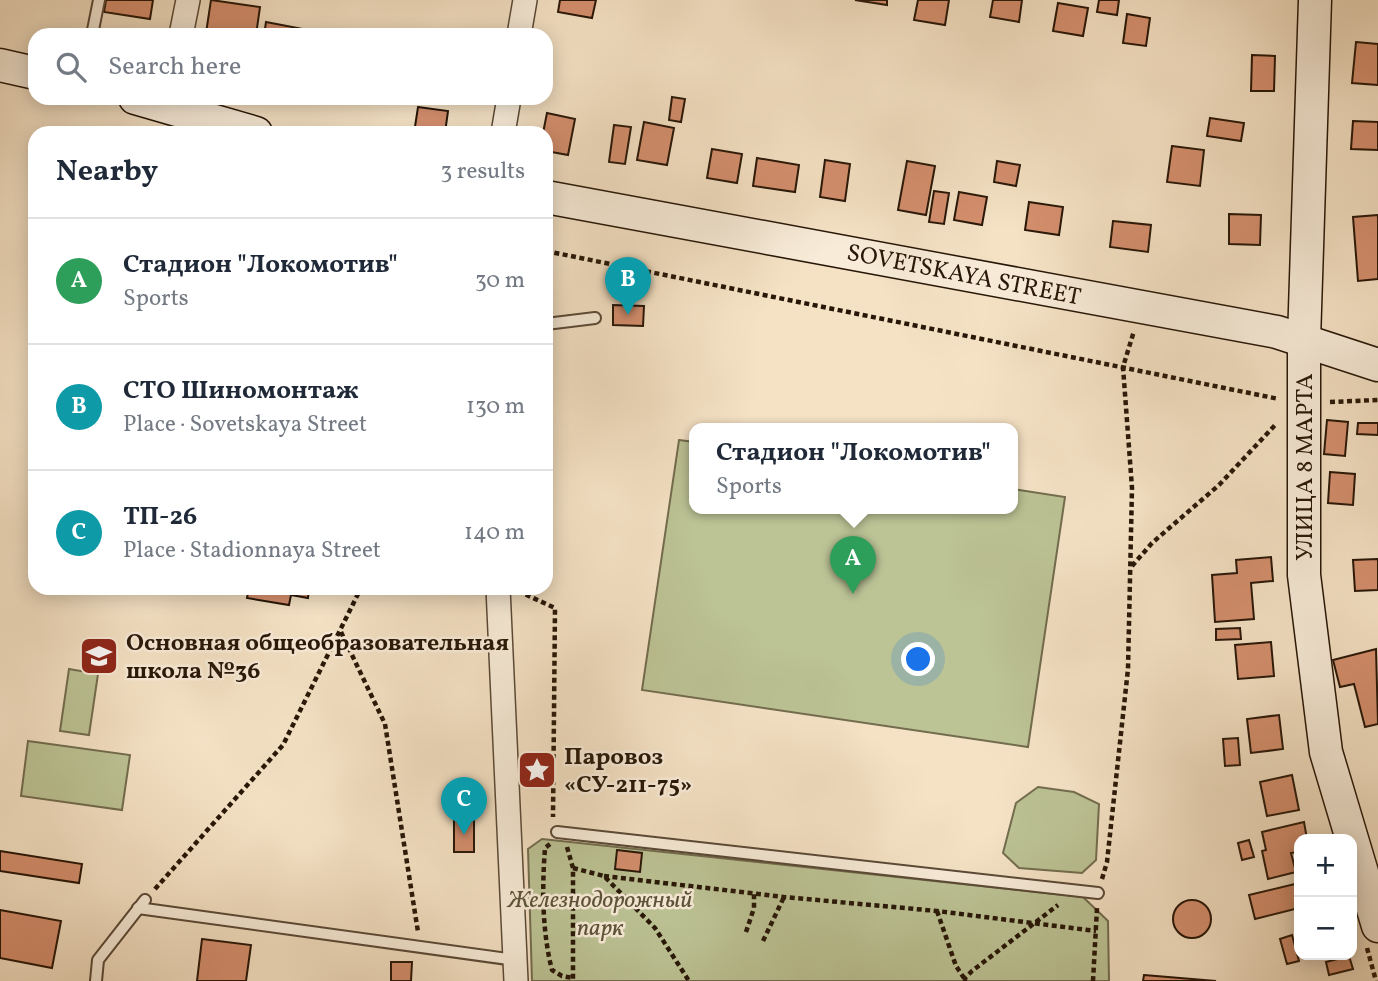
<!DOCTYPE html>
<meta charset="utf-8">
<style>
body{margin:0;font-family:Vollkorn,serif;background:#f6f6f7;color:#1f2937}
.controls{position:absolute;right:21px;bottom:21px;display:grid;overflow:hidden;border-radius:14px;box-shadow:0 4px 18px #0003}
.controls button{width:63px;height:63px;display:grid;place-items:center;padding:0;border:0;border-bottom:2px solid #e0e1e3;background:#fff;color:#1f2937;font:35px sans-serif}
.you{position:absolute;left:919px;top:660px;width:24px;height:24px;margin:-18px;border:5px solid #fff;border-radius:50%;background:#1a73e8;box-shadow:0 0 0 10px #1a73e833}
.badge{display:grid;place-items:center;width:46px;height:46px;border-radius:50%;background:#db2777;color:#fff;font-size:23px;font-weight:700}
.pin{position:absolute;translate:-50% -58px;filter:drop-shadow(0 2px 4px #0008)}
.pin::after{content:'';position:absolute;top:37px;width:24px;height:21px;background:inherit;clip-path:polygon(0 0,100% 0,50% 100%)}
.popup{position:absolute;left:689px;top:423px;width:329px;height:91px;box-sizing:border-box;display:grid;place-content:center;border-radius:14px;background:#fff;filter:drop-shadow(0 2px 5px #0005);font-size:23px;white-space:nowrap;color:#747a83}
.popup b{font-size:26px;color:#1f2937}
.popup::after{content:'';position:absolute;left:50%;top:100%;margin-left:-14px;border:14px solid transparent;border-top-color:#fff}
.list{margin:0;padding:0;list-style:none}
h2{display:flex;justify-content:space-between;align-items:center;height:91px;margin:0;padding:0 28px;font-size:30px}
h2 small{font-size:23px;font-weight:400;color:#747a83}
.list li{display:grid;grid-template-columns:46px 1fr auto;gap:21px;align-items:center;box-sizing:border-box;height:126px;padding:0 28px;border-top:2px solid #e0e1e3}
.list b{display:block;font-size:26px;white-space:nowrap}
.list p{margin:0;font-size:23px;white-space:nowrap;color:#747a83}
.list em{font-size:23px;font-style:normal;color:#747a83}
.icon{flex:none;width:38px;height:38px;fill:none;stroke:currentColor;stroke-width:2;stroke-linecap:round;stroke-linejoin:round}
.map{position:relative;flex:none;width:1378px;height:981px;overflow:hidden}
.search{position:absolute;background:#fff;box-shadow:0 4px 18px #0003;left:28px;top:28px;width:525px;height:77px;display:flex;align-items:center;gap:18px;box-sizing:border-box;padding:0 24px;border-radius:21px;color:#747a83;font-size:26px}
.panel{position:absolute;background:#fff;box-shadow:0 4px 18px #0003;left:28px;top:126px;width:525px;height:469px;border-radius:21px}
.map>svg:first-child{display:block}
</style>
<div class="map">
<svg width="1378" height="981" viewBox="0 0 1378 981">
<rect width="100%" height="100%" fill="#f5e2c5"/>
<filter id="stains"><feTurbulence type="fractalNoise" baseFrequency=".00286" numOctaves="4"/><feColorMatrix values="0 0 0 0 .2 0 0 0 0 .09 0 0 0 0 .02 0 0 0 .5 -.17"/></filter>
<radialGradient id="worn" r=".72"><stop offset=".6" stop-color="#630" stop-opacity="0"/><stop offset="1" stop-color="#630" stop-opacity=".3"/></radialGradient>
<g fill="#bcc395" stroke="#726c4e" stroke-width="2">
<polygon points="679,440 694,442 694,508 1012,508 1012,489 1065,497 1028,747 642,690"/>
<polygon points="69,669 98,674 89,735 60,731"/>
<polygon points="28,741 130,755 122,810 21,796"/>
<polygon points="1038,787 1074,792 1099,804 1096,860 1082,873 1019,868 1003,853 1016,803"/>
<polygon points="542,839 1083,897 1108,921 1109,981 532,981 528,849"/>
</g>
<g fill="#d58f6e" stroke="#271607" stroke-width="2">
<polygon points="106,0 153,0 150,19 104,12"/>
<polygon points="211,0 260,7 256,35 206,33"/>
<polygon points="560,0 596,0 592,18 558,12"/>
<polygon points="855,0 887,0 887,5"/>
<polygon points="918,0 949,0 945,25 914,20"/>
<polygon points="993,0 1022,0 1019,22 990,17"/>
<polygon points="1099,0 1119,0 1117,15 1097,12"/>
<polygon points="1058,3 1088,8 1083,36 1053,31"/>
<polygon points="1127,14 1150,18 1146,46 1123,43"/>
<polygon points="266,22 308,30 307,35 264,35"/>
<polygon points="1356,42 1378,44 1378,85 1352,83"/>
<polygon points="1252,55 1275,56 1274,91 1251,91"/>
<polygon points="672,97 685,99 681,122 669,120"/>
<polygon points="418,107 448,111 445,133 414,133"/>
<polygon points="547,113 575,119 568,155 546,151 546,133 543,133"/>
<polygon points="1210,118 1244,123 1241,141 1207,136"/>
<polygon points="1353,121 1378,122 1378,150 1351,149"/>
<polygon points="644,122 674,128 667,165 637,160"/>
<polygon points="614,125 631,127 625,164 609,162"/>
<polygon points="1172,146 1204,150 1200,186 1167,182"/>
<polygon points="712,149 742,154 737,183 707,178"/>
<polygon points="757,158 799,165 795,192 753,186"/>
<polygon points="825,160 850,164 845,201 820,197"/>
<polygon points="907,161 935,166 926,215 898,210"/>
<polygon points="997,161 1020,165 1016,186 994,182"/>
<polygon points="934,191 949,193 944,224 929,222"/>
<polygon points="959,192 987,197 982,225 954,220"/>
<polygon points="1029,202 1063,207 1059,235 1025,230"/>
<polygon points="1229,214 1261,215 1260,245 1229,244"/>
<polygon points="1378,215 1378,279 1358,281 1353,217"/>
<polygon points="1113,221 1151,225 1148,252 1110,247"/>
<polygon points="613,305 644,306 643,326 613,325"/>
<polygon points="1327,420 1348,422 1345,456 1324,454"/>
<polygon points="1358,423 1378,423 1378,435 1357,434"/>
<polygon points="1330,472 1355,474 1353,505 1328,503"/>
<polygon points="1271,557 1273,581 1251,583 1254,619 1215,622 1212,575 1237,573 1236,560"/>
<polygon points="1378,559 1378,590 1355,591 1353,560"/>
<polygon points="249,588 309,588 308,598 291,595 289,605 247,598"/>
<polygon points="1240,628 1241,639 1216,640 1216,629"/>
<polygon points="1271,642 1274,676 1238,679 1235,645"/>
<polygon points="1376,649 1378,724 1365,727 1354,684 1340,687 1333,660"/>
<polygon points="1279,715 1283,749 1251,753 1247,719"/>
<polygon points="1238,738 1240,765 1225,766 1223,739"/>
<polygon points="1292,775 1299,810 1267,816 1260,782"/>
<rect x="454" y="818" width="20" height="34"/>
<polygon points="1304,822 1307,839 1299,839 1299,852 1291,853 1296,872 1268,879 1262,851 1266,850 1262,832"/>
<polygon points="1249,840 1254,857 1242,860 1238,843"/>
<polygon points="617,850 642,853 640,872 615,869"/>
<polygon points="0,851 82,864 79,883 0,871"/>
<polygon points="1295,884 1299,908 1255,919 1249,895"/>
<circle cx="1192" cy="919" r="19"/>
<polygon points="0,910 61,921 52,968 0,958"/>
<polygon points="1292,935 1299,961 1287,964 1280,939"/>
<polygon points="202,939 251,945 246,981 197,981"/>
<polygon points="1349,956 1353,969 1329,975 1326,962"/>
<polygon points="391,962 412,962 411,981 391,981"/>
<polygon points="1144,975 1216,981 1143,981"/>
</g>
<g fill="none" stroke-linecap="round" stroke-linejoin="round">
<g stroke="#5a4936" stroke-width="14">
<g id="lane">
<polyline points="92,35 99,0"/>
<polyline points="546,324 595,318"/>
<polyline points="557,832 1098,893"/>
<polyline points="138,908 515,960"/>
<polyline points="96,981 98,960 145,900"/>
</g>
</g>
<g stroke="#5a4936" stroke-width="26">
<g id="street">
<polyline points="181,35 188,0"/>
<polyline points="519,35 525,0"/>
<polyline points="503,133 509,98"/>
<polyline points="498,588 516,981"/>
</g>
</g>
<g stroke="#271607" stroke-width="35">
<g id="secondary">
<polyline points="1315,0 1304,340 1304,575 1326,752 1378,926"/>
<polyline points="0,65 35,73"/>
<polyline points="135,98 256,133"/>
<polyline points="546,197 1277,332 1378,365"/>
</g>
</g>
<g stroke="#271607" stroke-width="4.5" stroke-dasharray="5 3.5" stroke-linecap="butt">
<polyline points="546,251 1279,399"/>
<polyline points="1330,402 1378,400"/>
<polyline points="1132,566 1152,543 1219,485 1277,423"/>
<polyline points="451,588 478,593"/>
<polyline points="518,591 555,608 553,817"/>
<polyline points="341,632 385,724 418,932"/>
<path d="M550,844L545,848C542,888 542,931 552,970L562,976L573,978"/>
<polyline points="567,847 573,868 573,981"/>
<polyline points="573,868 604,876 655,928 689,981"/>
<polyline points="604,876 784,897 937,911 1096,931"/>
<polyline points="1102,879 1107,862 1128,669 1132,488 1123,367 1134,331"/>
<polyline points="155,889 283,745 361,588"/>
<polyline points="937,911 956,966 964,978"/>
<polyline points="746,932 754,908 754,893"/>
<polyline points="763,941 784,897"/>
<polyline points="1367,948 1376,981"/>
<polyline points="965,981 965,978 972,971 1058,905"/>
<polyline points="1093,981 1097,908"/>
</g>
<use href="#lane" stroke="#f8ecd9" stroke-width="10"/>
<use href="#street" stroke="#f8ecd9" stroke-width="23"/>
<use href="#secondary" stroke="#f8ecd9" stroke-width="32"/>
</g>
<defs>
<g id="school-square" transform="scale(2.0125)"><rect x="-9" y="-9" width="18" height="18" rx="4" fill="#8f2418" stroke="#f8ecd9"/><path d="M0-5L7-2L0 1L-7-2ZM-4 1L0 2.5L4 1V4Q0 6-4 4Z" fill="#fff"/></g>
<g id="sight-square" transform="scale(2.0125)"><rect x="-9" y="-9" width="18" height="18" rx="4" fill="#8f2418" stroke="#f8ecd9"/><path d="M0-6L1.8-2.2L6-1.7L2.9 1.2L3.7 5.4L0 3.3L-3.7 5.4L-2.9 1.2L-6-1.7L-1.8-2.2Z" fill="#fff"/></g>
</defs>
<g fill-rule="evenodd">
<use href="#school-square" x="99" y="656"/>
<use href="#sight-square" x="537" y="770"/>
</g>
<g text-anchor="middle" stroke-width="5" stroke-linejoin="round" paint-order="stroke">
<g font-size="24" fill="#271607" stroke="#f8ecd9">
<text transform="translate(964 274) rotate(11)" y="8">SOVETSKAYA STREET</text>
<text transform="translate(1304 467) rotate(-90)" y="8">УЛИЦА 8 МАРТА</text>
</g>
<g font-size="24" font-weight="bold" fill="#271607" stroke="#f8ecd9" text-anchor="start">
<text x="126" y="650">Основная общеобразовательная<tspan x="126" dy="28">школа №36</tspan></text>
<text x="564" y="764">Паровоз<tspan x="564" dy="28">«СУ-211-75»</tspan></text>
</g>
<g font-size="24" font-style="italic" fill="#5b5339" stroke="#f8ecd9">
<text x="600" y="907">Железнодорожный<tspan x="600" dy="28">парк</tspan></text>
</g>
</g>
<rect width="100%" height="100%" filter="url(#stains)"/>
<rect width="100%" height="100%" fill="url(#worn)"/>
</svg>
<div class="controls">
<button>+</button>
<button>−</button>
</div>
<div class="you"></div>
<div class="pin badge" style="left:853px;top:594px;background:#2e9e5b">A</div>
<div class="popup"><b>Стадион &quot;Локомотив&quot;</b>Sports</div>
<div class="pin badge" style="left:628px;top:315px;background:#0f9aa8">B</div>
<div class="pin badge" style="left:464px;top:835px;background:#0f9aa8">C</div>
<div class="search"><svg class="icon" aria-label="search" viewBox="0 0 24 24"><circle cx="10" cy="10" r="6"/><path d="M15 15l6 6"/></svg>Search here</div>
<section class="panel">
<h2>Nearby<small>3 results</small></h2>
<ul class="list">
<li><span class="badge" style="background:#2e9e5b">A</span><div><b>Стадион &quot;Локомотив&quot;</b><p>Sports</p></div><em>30 m</em></li>
<li><span class="badge" style="background:#0f9aa8">B</span><div><b>СТО Шиномонтаж</b><p>Place · Sovetskaya Street</p></div><em>130 m</em></li>
<li><span class="badge" style="background:#0f9aa8">C</span><div><b>ТП-26</b><p>Place · Stadionnaya Street</p></div><em>140 m</em></li>
</ul>
</section>
</div>
